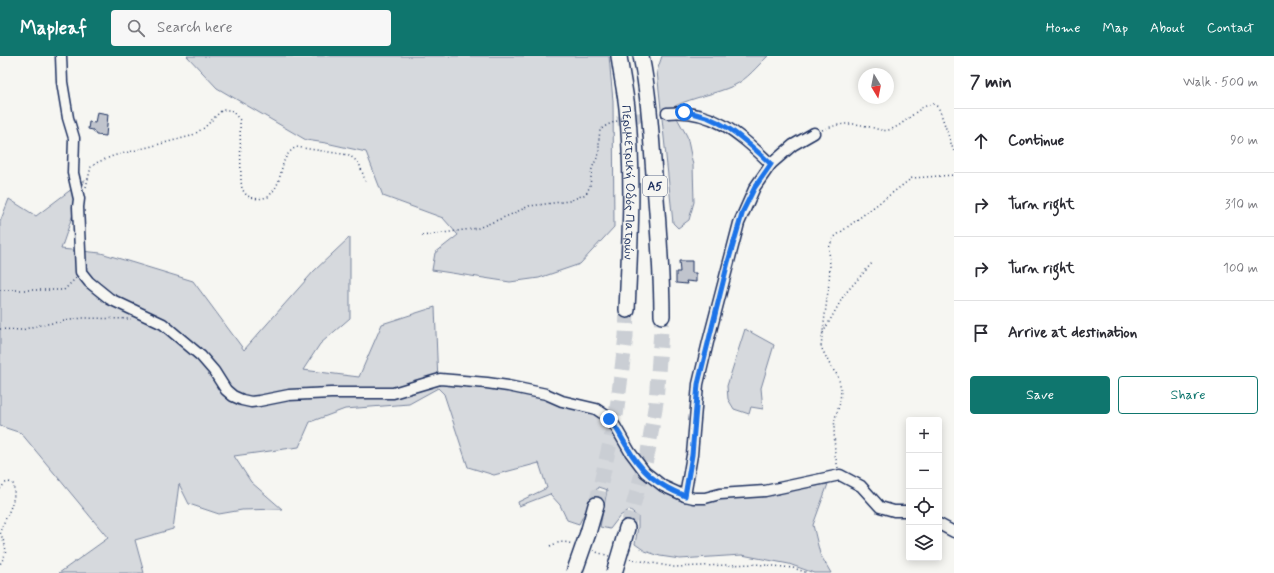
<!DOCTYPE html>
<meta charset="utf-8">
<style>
body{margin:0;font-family:Mynerve,sans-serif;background:#f7f7f7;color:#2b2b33}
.controls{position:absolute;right:12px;bottom:12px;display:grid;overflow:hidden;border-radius:4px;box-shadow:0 2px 10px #0003}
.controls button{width:36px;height:36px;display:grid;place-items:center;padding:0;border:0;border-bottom:1px solid #e1e1e2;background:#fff;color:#2b2b33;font:20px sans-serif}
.compass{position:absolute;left:858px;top:12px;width:36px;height:36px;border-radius:50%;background:#fff;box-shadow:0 2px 10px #0003;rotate:170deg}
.stop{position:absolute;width:12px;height:12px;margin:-9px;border:3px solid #1a73e8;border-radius:50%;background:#fff}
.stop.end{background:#1a73e8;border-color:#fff;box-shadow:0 1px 4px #0008}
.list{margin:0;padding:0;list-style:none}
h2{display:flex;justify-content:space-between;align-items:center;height:52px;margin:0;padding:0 16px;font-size:17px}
h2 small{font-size:13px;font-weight:400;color:#7c7c81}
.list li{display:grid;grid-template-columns:26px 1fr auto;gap:12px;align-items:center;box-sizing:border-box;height:64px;padding:0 16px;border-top:1px solid #e1e1e2}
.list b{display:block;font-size:15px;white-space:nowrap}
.list em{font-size:13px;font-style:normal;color:#7c7c81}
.actions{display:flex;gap:8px;padding:12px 16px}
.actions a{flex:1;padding:9px 0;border:1px solid #0f766e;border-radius:4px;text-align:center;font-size:14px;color:#0f766e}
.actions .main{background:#0f766e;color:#fff}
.icon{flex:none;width:22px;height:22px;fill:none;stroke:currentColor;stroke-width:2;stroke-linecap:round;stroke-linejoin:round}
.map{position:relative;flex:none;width:954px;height:517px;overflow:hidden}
header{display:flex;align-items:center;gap:24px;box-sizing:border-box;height:56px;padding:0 20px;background:#0f766e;color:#fff}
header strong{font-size:19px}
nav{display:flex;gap:22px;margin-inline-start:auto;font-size:14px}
.search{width:280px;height:36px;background:#f7f7f7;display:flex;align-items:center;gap:10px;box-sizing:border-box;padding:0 14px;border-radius:4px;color:#7c7c81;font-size:15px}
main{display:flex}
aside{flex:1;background:#fff}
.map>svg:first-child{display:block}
</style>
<header>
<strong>Mapleaf</strong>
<div class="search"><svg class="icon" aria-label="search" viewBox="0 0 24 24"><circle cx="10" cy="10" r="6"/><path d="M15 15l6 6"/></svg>Search here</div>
<nav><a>Home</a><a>Map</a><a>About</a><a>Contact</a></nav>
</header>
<main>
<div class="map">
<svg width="954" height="517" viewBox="0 0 954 517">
<rect width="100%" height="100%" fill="#f6f6f2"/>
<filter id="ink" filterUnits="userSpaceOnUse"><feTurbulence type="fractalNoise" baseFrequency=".025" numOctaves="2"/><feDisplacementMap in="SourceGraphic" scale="8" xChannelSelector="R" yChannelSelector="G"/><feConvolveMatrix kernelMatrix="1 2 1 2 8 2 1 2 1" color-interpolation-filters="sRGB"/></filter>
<g filter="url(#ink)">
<g fill="#d6d9dd" stroke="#78849e">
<polygon points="187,0 609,0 613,45 614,171 580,208 539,222 510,226 432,214 435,197 458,179 443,162 383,140 366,96 326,87 306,84 217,32"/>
<path d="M662,0H768C757,10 748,23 733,30C715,38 694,41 675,50L677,62L687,80L693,109L694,146L689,164L678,172L673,167L657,15Z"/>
<polygon points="85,123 61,193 101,197 193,225 244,294 314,215 350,181 350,262 320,288 303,314 359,321 382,268 435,251 438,327 445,326 542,340 601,359 639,414 704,445 764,439 828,428 813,469 820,498 831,517 814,517 789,508 742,499 680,503 660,500 645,495 635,488 638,471 638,461 629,454 620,460 610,473 600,471 607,434 598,431 579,468 567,464 560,449 550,438 519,450 518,446 547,432 539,407 494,419 468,411 444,338 438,332 409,348 345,353 310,366 299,391 234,400 251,426 282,453 242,454 219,458 189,448 179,428 173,473 135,484 144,517 59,517 108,482 21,377 0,370 0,166 9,143 36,160"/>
<polygon points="745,273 774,289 761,332 763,353 751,351 749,358 734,353 728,343 727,330"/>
</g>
<g fill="#c0c4cd" stroke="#1b2f5e">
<polygon points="97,56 108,58 106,80 96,79 93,74 88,73 89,66 95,67"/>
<polygon points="679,205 692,205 692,217 696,217 696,226 686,225 687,228 676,227 676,216 680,216"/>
</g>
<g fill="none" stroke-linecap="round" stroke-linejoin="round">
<polyline stroke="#caced4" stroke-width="10" stroke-dasharray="10 5" stroke-linecap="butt" points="617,65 667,57"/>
<g stroke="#caced4" stroke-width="15" stroke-dasharray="15 8" stroke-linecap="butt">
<polyline points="596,449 616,360 626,280 627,254"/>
<polyline points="627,472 648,396 656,346 662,260"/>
</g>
<g stroke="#1b2f5e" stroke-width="13">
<g id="minor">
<polyline points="61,0 62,26 68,62 74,82 73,117 79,143 78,151 81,216 89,226 110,243 163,268 201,300 214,315 226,334 233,340 242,344 251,346 259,345 289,339 331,337 393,337 440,323 487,327 508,330 546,338 562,345 596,353 605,359 615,370 630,396 645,416 663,430 685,440 694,442 705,442 720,438 765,435 840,419 861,430 880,451 894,455 909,455"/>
<path d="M667,57C713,52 740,79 771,108"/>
<polyline points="685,440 692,399 698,328 708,286 739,167 755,131 771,108 793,89 814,77"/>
<polyline points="939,468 954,476"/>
</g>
</g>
<g stroke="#1b2f5e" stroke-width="18">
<g id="highway">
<path id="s1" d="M619,0C621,17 625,34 627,52C634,119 630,187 627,254"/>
<path d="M641,0C649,39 651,78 654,118C658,165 662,213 662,260"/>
<polyline points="588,477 596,449"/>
<polyline points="622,490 627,472"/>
</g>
</g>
<g stroke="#1b2f5e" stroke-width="1.5" stroke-dasharray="1 3" stroke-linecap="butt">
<path d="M822,74C839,67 853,66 870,71C876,72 882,76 888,74C904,71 918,49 933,48L938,51L940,55L954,96"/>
<path d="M86,131L91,111L98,106L113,100L191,80L204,72L222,54H231L240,64L241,125L242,133L247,140L258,143L268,141C271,138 274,134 276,131C284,115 279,102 296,91L349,99L359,107L366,127"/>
<polyline points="422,180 478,172 510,159 529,150 569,145 586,138 590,130 592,112 599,98 599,83 600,74 607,69 617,65"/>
<polyline points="0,234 64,234 76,222"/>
<polyline points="0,273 22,274 35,270 82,262 131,263"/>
<polyline points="823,277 844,239 873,206"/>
<polyline points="838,412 835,399 834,373 835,362 840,347 841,333 838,320 831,311 821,291 829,227 830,211 829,192 833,182 912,122 954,119"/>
<path d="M0,433L5,427L9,426L13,428C18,444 5,461 0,476C6,492 9,494 0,508"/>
<path d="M550,490C558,486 564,485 572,488"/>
<polyline points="593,495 609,500"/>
<polyline points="630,503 674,511 755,508 793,512 808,517"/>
</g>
<use href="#minor" stroke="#f6f6f2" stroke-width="10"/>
<use href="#highway" stroke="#f6f6f2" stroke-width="15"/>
<g stroke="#1b2f5e" stroke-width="18" stroke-linecap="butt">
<g id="highway-bridge">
<polyline points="574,517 588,477"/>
<polyline points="614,517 622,490"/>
</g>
</g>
<use href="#highway-bridge" stroke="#f6f6f2" stroke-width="15"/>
</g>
</g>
<g fill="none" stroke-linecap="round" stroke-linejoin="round" filter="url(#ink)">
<path stroke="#1a73e8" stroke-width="5" d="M609,363C617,371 620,380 626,389C641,416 657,429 685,440L692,399L698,328L728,206L743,155L755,131L771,108C746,85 720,59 684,56"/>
</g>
<g text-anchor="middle" stroke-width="4" stroke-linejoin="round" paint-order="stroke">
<rect fill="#f6f6f2" stroke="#5d6b8a" stroke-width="1" x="643" y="120" width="24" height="20" rx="3"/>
<g font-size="12" font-weight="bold" fill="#1b2f5e">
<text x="655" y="134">Α5</text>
</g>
<g font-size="13" fill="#1b2f5e" stroke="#f6f6f2">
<text dy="5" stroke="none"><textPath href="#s1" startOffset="127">Περιμετρική Οδός Πατρών</textPath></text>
</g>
</g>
</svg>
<div class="controls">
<button>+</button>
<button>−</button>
<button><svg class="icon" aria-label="locate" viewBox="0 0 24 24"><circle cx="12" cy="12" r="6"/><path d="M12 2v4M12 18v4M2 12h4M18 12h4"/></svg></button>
<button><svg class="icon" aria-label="layers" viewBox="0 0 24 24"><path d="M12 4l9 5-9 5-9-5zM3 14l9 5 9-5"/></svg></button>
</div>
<svg class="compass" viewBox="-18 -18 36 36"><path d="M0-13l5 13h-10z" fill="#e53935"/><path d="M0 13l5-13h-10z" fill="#7c7c81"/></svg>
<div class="stop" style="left:684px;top:56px"></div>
<div class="stop end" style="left:609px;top:363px"></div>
</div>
<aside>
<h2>7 min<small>Walk · 500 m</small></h2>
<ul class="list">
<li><svg class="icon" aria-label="ahead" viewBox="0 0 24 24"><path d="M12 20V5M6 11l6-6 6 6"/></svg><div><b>Continue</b></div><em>90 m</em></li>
<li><svg class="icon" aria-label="right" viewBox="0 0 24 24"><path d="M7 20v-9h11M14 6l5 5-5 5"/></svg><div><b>Turn right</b></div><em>310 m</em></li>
<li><svg class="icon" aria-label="right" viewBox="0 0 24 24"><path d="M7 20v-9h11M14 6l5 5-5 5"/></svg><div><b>Turn right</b></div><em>100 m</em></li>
<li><svg class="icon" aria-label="arrive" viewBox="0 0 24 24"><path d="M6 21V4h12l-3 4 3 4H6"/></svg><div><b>Arrive at destination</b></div></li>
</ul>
<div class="actions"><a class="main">Save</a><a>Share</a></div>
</aside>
</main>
